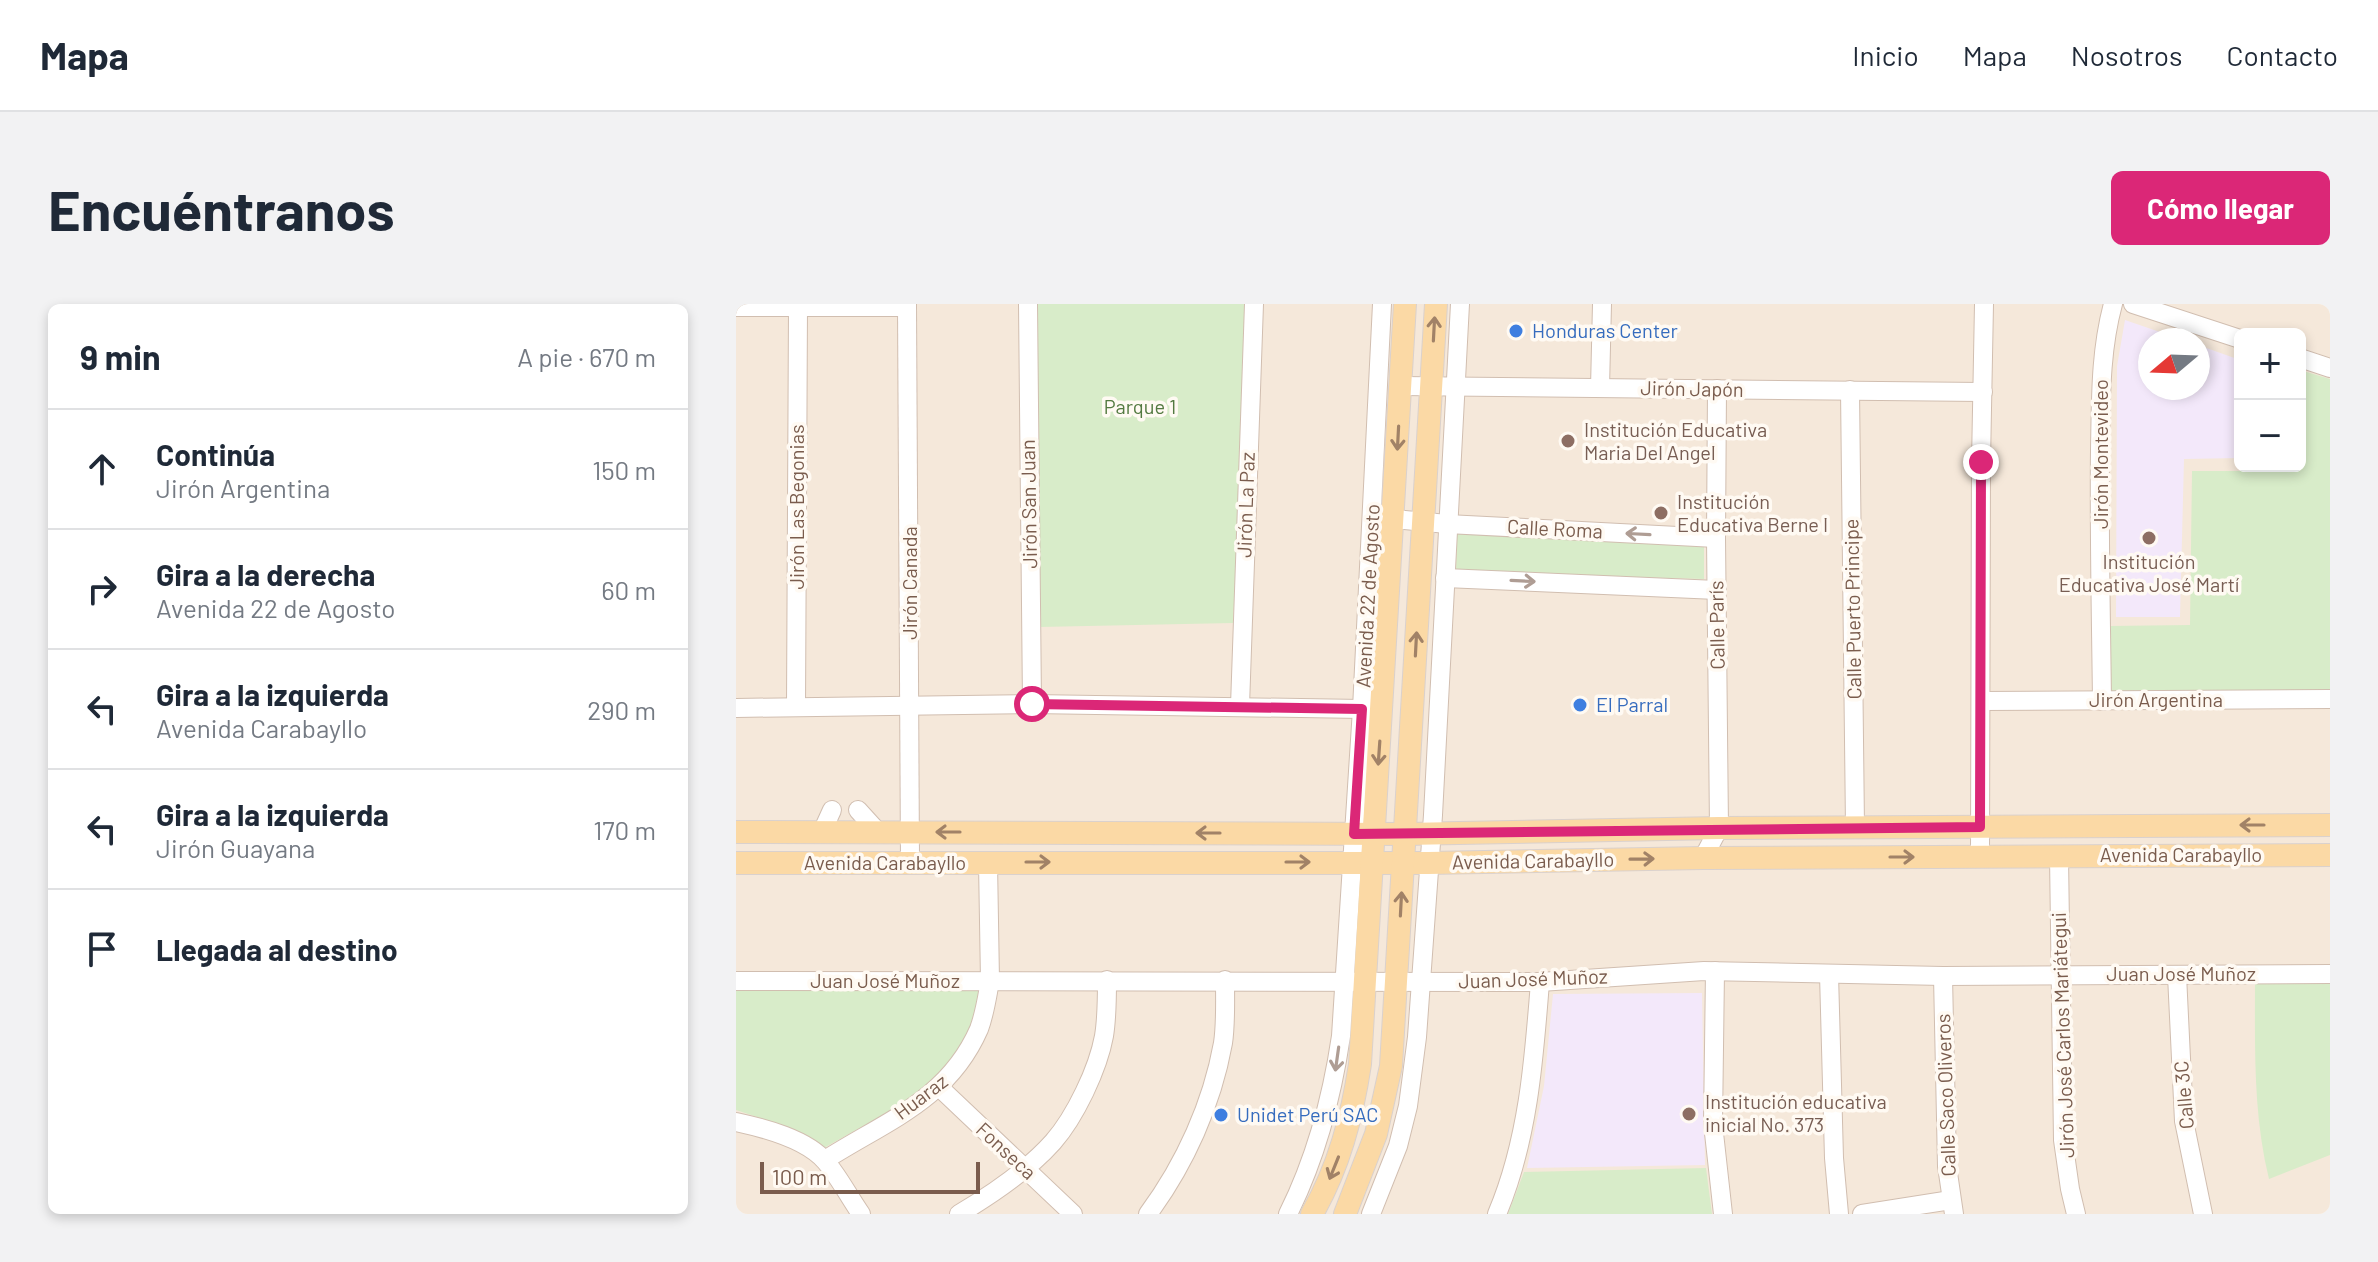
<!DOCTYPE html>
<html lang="es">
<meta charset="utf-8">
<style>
body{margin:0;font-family:Barlow,sans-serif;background:#f2f2f3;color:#1f2937}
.controls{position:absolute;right:24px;top:24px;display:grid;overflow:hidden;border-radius:12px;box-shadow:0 4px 12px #0003}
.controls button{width:72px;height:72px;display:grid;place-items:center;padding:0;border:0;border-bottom:2px solid #e0e1e3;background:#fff;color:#1f2937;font:40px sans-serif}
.compass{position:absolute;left:1402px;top:24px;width:72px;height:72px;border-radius:50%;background:#fff;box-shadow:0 4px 12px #0003;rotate:251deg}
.scale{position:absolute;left:24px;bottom:20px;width:220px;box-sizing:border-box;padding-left:8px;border:4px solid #7a5c4d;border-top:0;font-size:22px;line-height:28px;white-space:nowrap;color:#7a5c4d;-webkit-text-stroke:6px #fffaf3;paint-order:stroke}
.stop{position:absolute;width:24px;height:24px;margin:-18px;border:6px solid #db2777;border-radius:50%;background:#fff}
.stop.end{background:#db2777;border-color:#fff;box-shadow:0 2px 8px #0008}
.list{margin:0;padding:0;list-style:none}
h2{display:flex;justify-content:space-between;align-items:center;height:104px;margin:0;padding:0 32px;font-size:34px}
h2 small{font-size:26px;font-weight:400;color:#747a83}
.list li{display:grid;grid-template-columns:52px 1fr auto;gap:24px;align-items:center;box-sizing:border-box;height:120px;padding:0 32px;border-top:2px solid #e0e1e3}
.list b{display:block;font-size:30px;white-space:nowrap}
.list p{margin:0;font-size:26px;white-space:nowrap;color:#747a83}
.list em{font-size:26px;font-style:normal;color:#747a83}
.icon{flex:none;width:44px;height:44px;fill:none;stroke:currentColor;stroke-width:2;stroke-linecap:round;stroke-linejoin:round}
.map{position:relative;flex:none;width:1594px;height:910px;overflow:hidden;border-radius:12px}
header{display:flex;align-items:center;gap:48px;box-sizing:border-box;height:112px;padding:0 40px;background:#fff;border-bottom:2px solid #e0e1e3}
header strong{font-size:38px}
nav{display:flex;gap:44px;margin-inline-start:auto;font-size:28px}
.intro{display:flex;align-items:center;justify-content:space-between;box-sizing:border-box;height:192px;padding:0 48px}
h1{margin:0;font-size:56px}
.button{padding:20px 36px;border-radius:12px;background:#db2777;color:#fff;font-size:28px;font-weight:700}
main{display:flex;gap:48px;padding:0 48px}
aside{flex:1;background:#fff;border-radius:12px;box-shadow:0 4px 12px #0003}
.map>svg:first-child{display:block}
</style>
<header>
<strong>Mapa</strong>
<nav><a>Inicio</a><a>Mapa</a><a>Nosotros</a><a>Contacto</a></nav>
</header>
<div class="intro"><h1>Encuéntranos</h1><a class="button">Cómo llegar</a></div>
<main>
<aside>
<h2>9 min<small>A pie · 670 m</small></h2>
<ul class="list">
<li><svg class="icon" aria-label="ahead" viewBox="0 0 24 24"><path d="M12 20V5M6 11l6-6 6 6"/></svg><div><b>Continúa</b><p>Jirón Argentina</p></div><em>150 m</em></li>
<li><svg class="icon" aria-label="right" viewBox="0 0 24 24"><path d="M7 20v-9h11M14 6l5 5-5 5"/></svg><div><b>Gira a la derecha</b><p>Avenida 22 de Agosto</p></div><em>60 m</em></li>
<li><svg class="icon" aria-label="left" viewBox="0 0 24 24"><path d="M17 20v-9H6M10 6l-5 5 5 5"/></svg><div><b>Gira a la izquierda</b><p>Avenida Carabayllo</p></div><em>290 m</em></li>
<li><svg class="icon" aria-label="left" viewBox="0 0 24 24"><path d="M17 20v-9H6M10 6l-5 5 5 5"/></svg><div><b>Gira a la izquierda</b><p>Jirón Guayana</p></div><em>170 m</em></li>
<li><svg class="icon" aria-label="arrive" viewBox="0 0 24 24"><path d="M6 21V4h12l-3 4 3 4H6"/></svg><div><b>Llegada al destino</b></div></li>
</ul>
</aside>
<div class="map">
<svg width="1594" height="910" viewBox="0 0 1594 910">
<rect width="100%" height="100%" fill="#fdf6ec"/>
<path fill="#f5e8da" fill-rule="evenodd" d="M0,0H1594V910H0ZM1504,30H1564V162H1504ZM1414,36H1462V84H1414Z"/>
<g fill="#f3e8fa">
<polygon points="1389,16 1447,36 1414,36 1414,84 1462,84 1462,41 1504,56 1504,154 1448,155 1444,313 1380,313 1381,62"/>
<polygon points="966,689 969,861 791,864 808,782 817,690"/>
</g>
<g fill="#d8ecc9">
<polygon points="300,0 513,0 497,319 303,323"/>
<polygon points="1564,66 1594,75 1594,387 1375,389 1373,322 1454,321 1456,167 1560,167 1560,162 1564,162"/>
<polygon points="721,229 968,239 968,275 720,268"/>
<path d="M1519,677H1594V851L1533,875C1517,810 1519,744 1519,677Z"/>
<path d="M244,686C239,709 234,731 221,751C195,790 129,820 88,844L33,817L0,806V687Z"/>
<polygon points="970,864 976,910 772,910 788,868"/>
</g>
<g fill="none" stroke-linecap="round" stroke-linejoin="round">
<g stroke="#d1beb0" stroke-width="20">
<g id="minor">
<polyline points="171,0 174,558"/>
<polyline points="292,0 296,400"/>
<polyline points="1397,0 1504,35"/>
<polyline points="0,3 171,3"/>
<polyline points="1564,54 1594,64"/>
<polyline points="664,82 1247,88"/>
<polyline points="864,84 866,0"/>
<polyline points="1114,86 1119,523"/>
<polyline points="658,215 711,220 980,234"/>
<polyline points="709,274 981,286"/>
<polyline points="1245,397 1594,395"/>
<path d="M1366,397C1365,313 1363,229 1364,146C1365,96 1364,48 1377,0"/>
<polyline points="504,402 518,0"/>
<polyline points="60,403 62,3"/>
<polyline points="0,404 296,400 626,405"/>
<polyline points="122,506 142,528"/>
<polyline points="86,528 96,506"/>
<polyline points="1244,552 1245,158 1248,0"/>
<polyline points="1323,552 1327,836 1334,885 1340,910"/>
<polyline points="967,554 983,524 980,234 981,85"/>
<polyline points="979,667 977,820 987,910"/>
<polyline points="1093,670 1098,854 1103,910"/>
<polyline points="1441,671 1448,817 1467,910"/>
<polyline points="1207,672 1211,862 1218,910"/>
<polyline points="0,677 804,678 968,667 1207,672 1594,670"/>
<polyline points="203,783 337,910"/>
<path d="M0,818C28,824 71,835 90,858C103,873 113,893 125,910"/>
<path d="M89,856C150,817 212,796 243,725C249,709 251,693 254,677L252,558"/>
<path d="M223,910C255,891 292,866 317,838C339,813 362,765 368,732C371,714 371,695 371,676"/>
<path d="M412,910C449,860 476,800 487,739C490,719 489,696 489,676"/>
<path d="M552,910C580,854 596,793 605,732L626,405L646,0"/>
<polyline points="635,910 662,842 672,802 681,733 697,511 724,0"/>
<path d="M761,910C792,837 798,756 804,678"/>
<polyline points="1126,910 1215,896"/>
</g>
</g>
<g stroke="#dad1cd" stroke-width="24">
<g id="major">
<polyline points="0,528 669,530 983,524 1594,521"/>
<polyline points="0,559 692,559 967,554 1594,551"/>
<path d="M576,910C603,863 616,813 624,760L669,0"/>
<polyline points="609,910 640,830 655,762 700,0"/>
</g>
</g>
<use href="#minor" stroke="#fff" stroke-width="18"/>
<use href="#major" stroke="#fbd9a5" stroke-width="22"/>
</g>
<defs><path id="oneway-shaft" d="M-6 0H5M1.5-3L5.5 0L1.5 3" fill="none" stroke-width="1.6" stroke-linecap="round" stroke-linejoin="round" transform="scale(2)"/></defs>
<g stroke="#a18267">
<use href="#oneway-shaft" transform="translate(698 25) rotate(-87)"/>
<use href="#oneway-shaft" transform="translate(662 134) rotate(93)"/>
<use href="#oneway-shaft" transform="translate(680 340) rotate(-87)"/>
<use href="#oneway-shaft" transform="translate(643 449) rotate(94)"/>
<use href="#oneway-shaft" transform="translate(1516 521) rotate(180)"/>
<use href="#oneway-shaft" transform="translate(212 528) rotate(-180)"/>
<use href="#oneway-shaft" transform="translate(472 529) rotate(-180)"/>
<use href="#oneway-shaft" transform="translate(1166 553)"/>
<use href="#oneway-shaft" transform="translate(906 555) rotate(-1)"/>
<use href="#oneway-shaft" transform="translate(302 558)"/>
<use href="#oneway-shaft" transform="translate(562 558)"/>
<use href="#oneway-shaft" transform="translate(665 600) rotate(-87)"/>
<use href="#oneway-shaft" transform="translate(598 864) rotate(112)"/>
</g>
<g stroke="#af9d94">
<use href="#oneway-shaft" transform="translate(902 230) rotate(-177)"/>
<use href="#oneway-shaft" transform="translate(787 277) rotate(3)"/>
<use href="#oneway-shaft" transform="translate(601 755) rotate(98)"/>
</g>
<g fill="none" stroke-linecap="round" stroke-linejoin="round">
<polyline stroke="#db2777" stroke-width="10" points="296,400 626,405 618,530 1244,523 1245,158"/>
</g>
<g fill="#3f7fe0" stroke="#fffaf3" stroke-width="3">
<circle cx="780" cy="27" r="8"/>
<circle cx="844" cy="401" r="8"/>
<circle cx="485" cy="811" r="8"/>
</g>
<g fill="#8d6e63" stroke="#fffaf3" stroke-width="3">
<circle cx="832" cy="137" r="8"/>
<circle cx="925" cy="209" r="8"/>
<circle cx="1413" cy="234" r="8"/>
<circle cx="953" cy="810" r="8"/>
</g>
<g text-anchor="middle" stroke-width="7" stroke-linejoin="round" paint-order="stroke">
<g font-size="20" fill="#366cbe" stroke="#fffaf3" text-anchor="start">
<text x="796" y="34">Honduras Center</text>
<text x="860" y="408">El Parral</text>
<text x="501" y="818">Unidet Perú SAC</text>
</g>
<g font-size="20" fill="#7a5c4d" stroke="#fffaf3">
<text transform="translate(956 85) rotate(1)" y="7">Jirón Japón</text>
<text transform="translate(1365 150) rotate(-90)" y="7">Jirón Montevideo</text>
<text transform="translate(293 200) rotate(-91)" y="7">Jirón San Juan</text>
<text transform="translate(510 201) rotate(-88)" y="7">Jirón La Paz</text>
<text transform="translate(61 203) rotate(-90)" y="7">Jirón Las Begonias</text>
<text transform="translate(819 225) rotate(3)" y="7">Calle Roma</text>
<text transform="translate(174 279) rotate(-90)" y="7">Jirón Canada</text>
<text transform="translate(632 292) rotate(-87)" y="7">Avenida 22 de Agosto</text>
<text transform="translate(1117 305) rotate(-91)" y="7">Calle Puerto Principe</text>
<text transform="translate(981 321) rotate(-91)" y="7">Calle París</text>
<text x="1420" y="403">Jirón Argentina</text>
<text x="1445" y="558">Avenida Carabayllo</text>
<text transform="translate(797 557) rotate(-1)" y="7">Avenida Carabayllo</text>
<text x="149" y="566">Avenida Carabayllo</text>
<text x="1445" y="677">Juan José Muñoz</text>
<text transform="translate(797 675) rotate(-2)" y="7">Juan José Muñoz</text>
<text x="149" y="684">Juan José Muñoz</text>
<text transform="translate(1327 731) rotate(-92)" y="7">Jirón José Carlos Mariátegui</text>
<text transform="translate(1210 791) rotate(-92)" y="7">Calle Saco Oliveros</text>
<text transform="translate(1448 791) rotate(-95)" y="7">Calle 3C</text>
<text transform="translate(185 793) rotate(-37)" y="7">Huaraz</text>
<text transform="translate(270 847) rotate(43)" y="7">Fonseca</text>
</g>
<g font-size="20" fill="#537a41" stroke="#fffaf3">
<text x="404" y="110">Parque 1</text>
</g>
<g font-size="20" fill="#785e54" stroke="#fffaf3" text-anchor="start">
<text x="848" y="133">Institución Educativa<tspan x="848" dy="23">Maria Del Angel</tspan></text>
<text x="941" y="205">Institución<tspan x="941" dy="23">Educativa Berne I</tspan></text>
<text x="1413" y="265" text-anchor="middle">Institución<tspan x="1413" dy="23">Educativa José Martí</tspan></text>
<text x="969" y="805">Institución educativa<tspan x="969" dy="23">inicial No. 373</tspan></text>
</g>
</g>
</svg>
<div class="controls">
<button>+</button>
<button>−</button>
</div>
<svg class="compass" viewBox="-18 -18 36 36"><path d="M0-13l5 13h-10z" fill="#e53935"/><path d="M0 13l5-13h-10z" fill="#747a83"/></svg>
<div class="scale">100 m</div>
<div class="stop" style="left:296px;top:400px"></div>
<div class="stop end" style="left:1245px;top:158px"></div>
</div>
</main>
